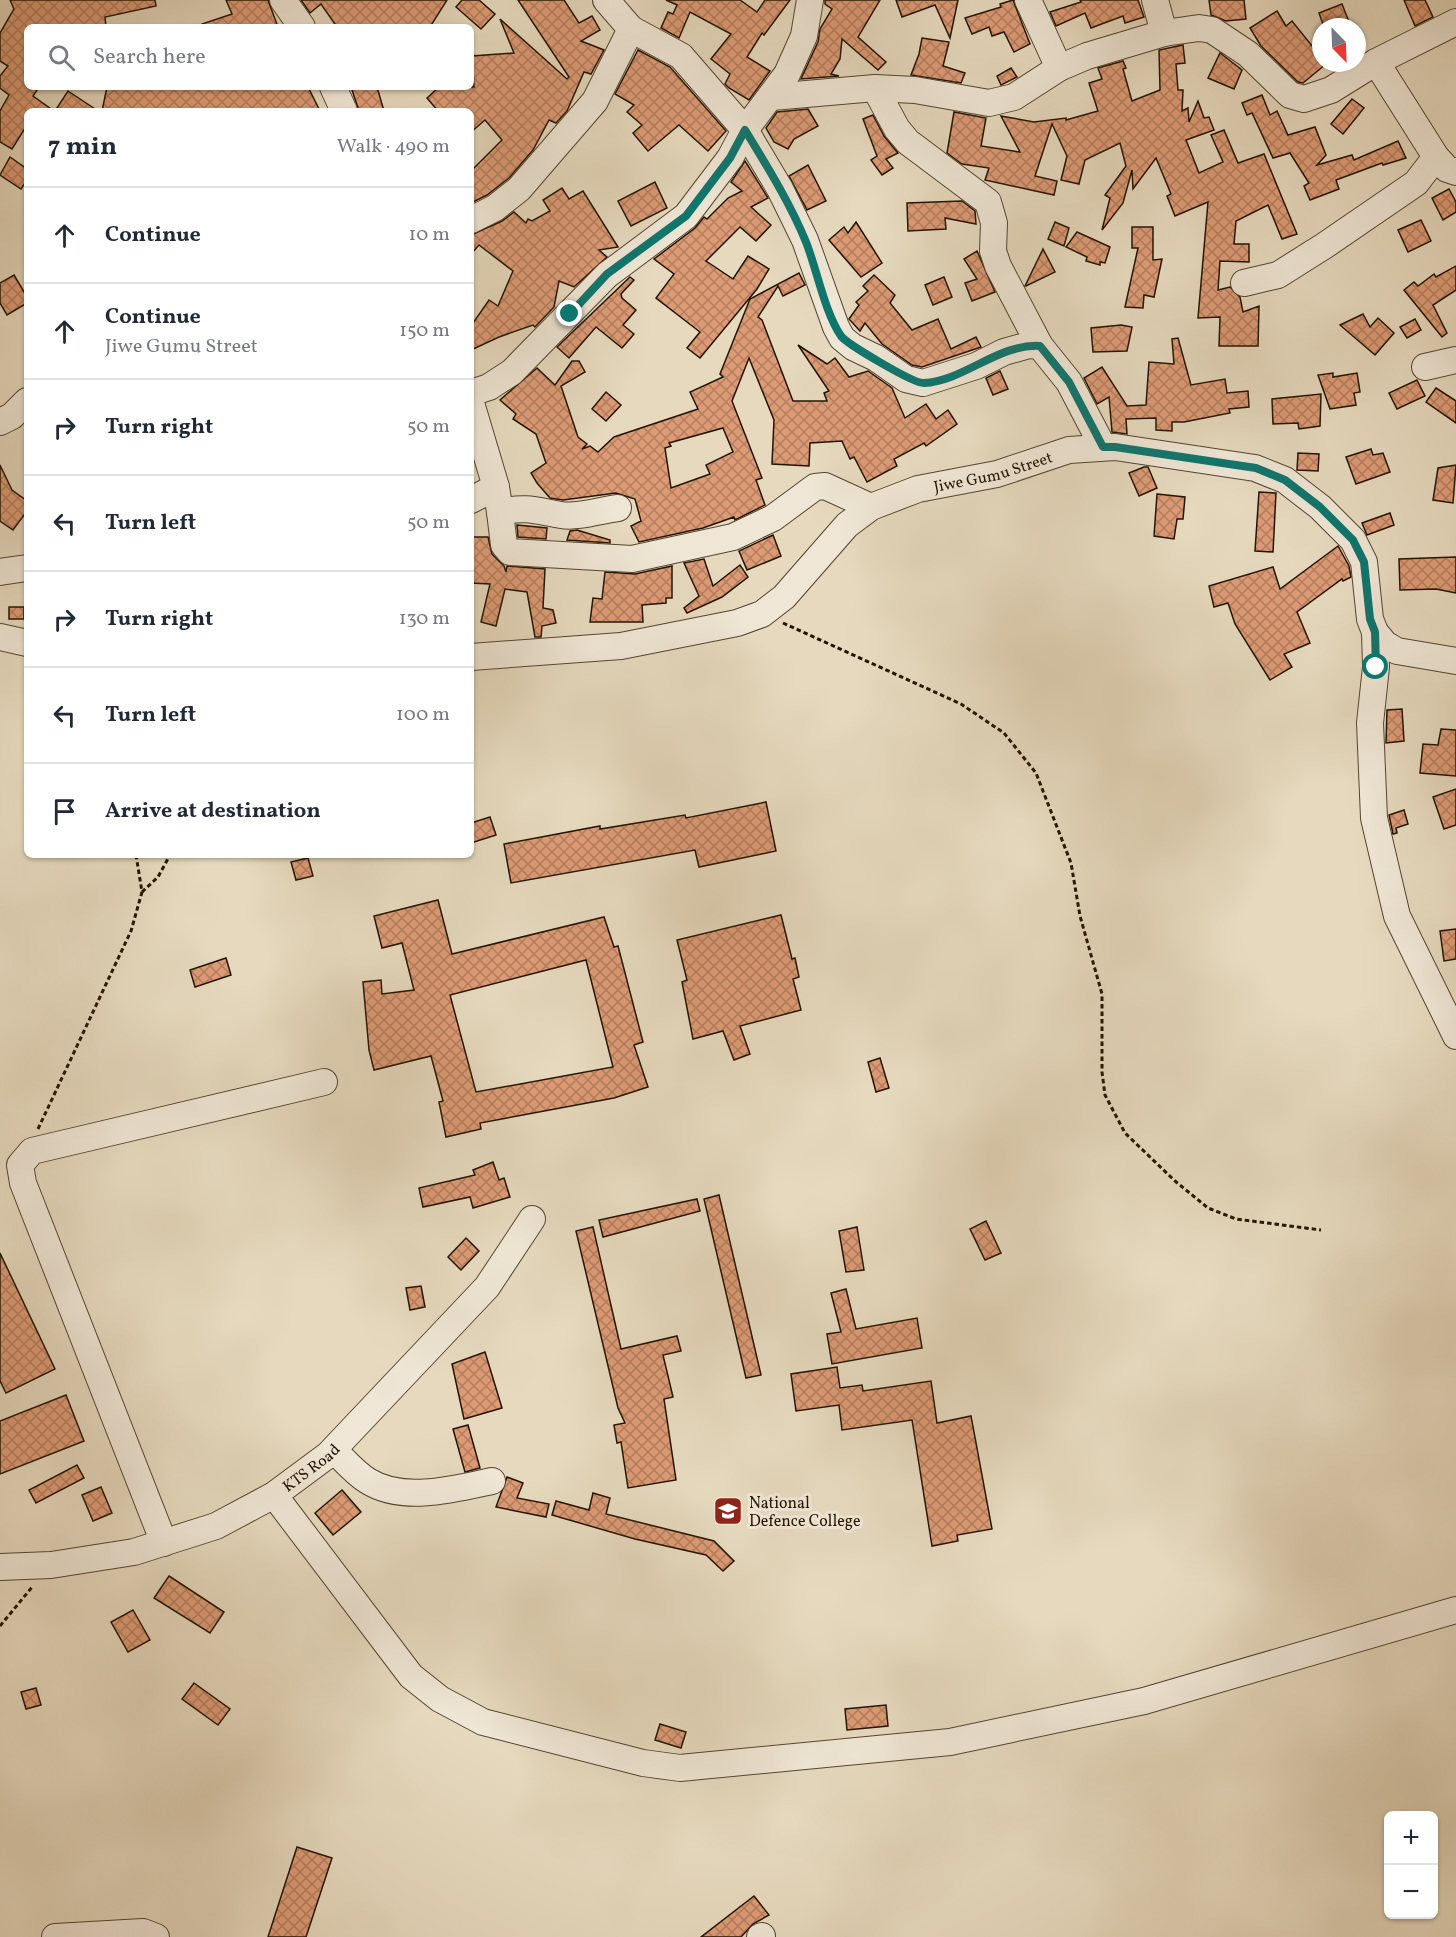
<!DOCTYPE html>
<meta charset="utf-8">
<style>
body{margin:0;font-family:Vollkorn,serif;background:#f2f2f3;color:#1f2937}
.controls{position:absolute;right:18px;bottom:18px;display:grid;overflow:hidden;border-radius:9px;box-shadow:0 2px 4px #0004}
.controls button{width:54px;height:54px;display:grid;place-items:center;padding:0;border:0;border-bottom:2px solid #e0e1e3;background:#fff;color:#1f2937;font:30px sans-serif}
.compass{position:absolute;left:1312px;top:18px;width:54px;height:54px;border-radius:50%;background:#fff;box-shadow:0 2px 4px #0004;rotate:157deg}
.stop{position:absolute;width:18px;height:18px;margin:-14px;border:4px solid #0f766e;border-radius:50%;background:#fff}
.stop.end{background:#0f766e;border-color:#fff;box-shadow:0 2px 6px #0008}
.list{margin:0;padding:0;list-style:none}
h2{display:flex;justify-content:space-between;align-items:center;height:78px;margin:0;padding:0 24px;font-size:26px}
h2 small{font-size:20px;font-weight:400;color:#747a83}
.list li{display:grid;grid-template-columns:39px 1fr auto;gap:18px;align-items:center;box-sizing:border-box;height:96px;padding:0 24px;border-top:2px solid #e0e1e3}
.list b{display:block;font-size:22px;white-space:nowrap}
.list p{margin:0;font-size:20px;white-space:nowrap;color:#747a83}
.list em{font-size:20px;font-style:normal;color:#747a83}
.icon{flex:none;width:33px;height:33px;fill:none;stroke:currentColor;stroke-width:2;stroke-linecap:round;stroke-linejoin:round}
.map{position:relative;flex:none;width:1456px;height:1937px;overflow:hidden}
.search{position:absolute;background:#fff;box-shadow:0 2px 4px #0004;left:24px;top:24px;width:450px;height:66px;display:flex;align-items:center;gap:15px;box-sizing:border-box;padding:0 21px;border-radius:9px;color:#747a83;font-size:22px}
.panel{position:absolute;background:#fff;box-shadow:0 2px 4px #0004;left:24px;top:108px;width:450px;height:750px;border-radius:9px}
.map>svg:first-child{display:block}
</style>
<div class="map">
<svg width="1456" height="1937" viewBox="0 0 1456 1937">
<defs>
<pattern id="building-cross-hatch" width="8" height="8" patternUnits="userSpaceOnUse" patternTransform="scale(1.5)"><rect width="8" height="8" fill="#dd9b75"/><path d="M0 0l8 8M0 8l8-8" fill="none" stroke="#b37d5e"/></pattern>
</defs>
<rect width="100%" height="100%" fill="#e6d9be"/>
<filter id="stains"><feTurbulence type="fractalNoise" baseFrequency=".00333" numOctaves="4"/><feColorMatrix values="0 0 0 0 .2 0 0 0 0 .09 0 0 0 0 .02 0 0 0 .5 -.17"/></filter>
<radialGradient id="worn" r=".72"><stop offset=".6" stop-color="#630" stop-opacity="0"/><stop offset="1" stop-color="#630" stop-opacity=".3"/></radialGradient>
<g fill="url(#building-cross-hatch)" stroke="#231401" stroke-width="1.5" fill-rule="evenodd">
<polygon points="10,0 155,0 156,6 105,17 106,27 27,27 27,87 39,87 33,96 54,111 27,111 27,125 12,149 0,142 0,111 9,95 0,88 0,76 8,66 0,61 0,33 14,9"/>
<polygon points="226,0 268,0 278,27 202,27 202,24 232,14"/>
<polygon points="301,0 447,0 430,27 337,27 321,4 310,13"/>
<polygon points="462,0 479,0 495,14 481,29 456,7"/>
<polygon points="518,0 564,0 579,23 592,16 600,30 581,41 604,50 591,74 584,72 567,111 556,123 549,120 533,150 509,178 487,195 471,203 471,171 502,140 485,120 471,132 471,111 438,111 427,98 439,87 474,87 472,56 514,53 500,19 567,79 569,77"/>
<polygon points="666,0 740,0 757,12 765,0 790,0 764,35 762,33 747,57 770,71 749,100 729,88 725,84 730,74 711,59 731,34 690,12 679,38 661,28 668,12 673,14 677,5"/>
<polygon points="825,0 880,0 858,37 886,62 878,70 842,39 840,59 831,74 839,76 801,79 818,42 820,29 832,9 825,4"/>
<polygon points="896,0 958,0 950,38 935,5 902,17"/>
<polygon points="1013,0 1030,44 1014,52 1004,32 992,36 989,27 972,34 965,18 1001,7 1000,4"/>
<polygon points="1080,0 1138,0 1144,17 1125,23 1123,16 1091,28 1085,13 1056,26 1050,12 1081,2"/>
<polygon points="1209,0 1244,0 1246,19 1226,21 1211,15"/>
<polygon points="1404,0 1425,0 1433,17 1415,26"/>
<polygon points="1342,4 1351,27 1324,27 1319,13"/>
<polygon points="1277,11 1286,26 1292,21 1321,57 1321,63 1326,64 1303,83 1298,82 1261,46 1250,28"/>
<polygon points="922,38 949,42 943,66 965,73 961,83 911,75 919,54"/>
<polygon points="1183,45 1185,63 1176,64 1178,90 1183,90 1182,111 1188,108 1189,122 1198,101 1204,118 1209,117 1214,130 1186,140 1199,173 1223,162 1211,135 1224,130 1238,163 1264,154 1297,234 1282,239 1268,205 1236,221 1234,244 1249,244 1249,262 1220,261 1218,290 1230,287 1240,297 1243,312 1259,306 1258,346 1219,346 1220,317 1198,318 1208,202 1175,216 1167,196 1171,194 1156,158 1133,189 1132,170 1123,203 1102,230 1110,198 1105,195 1126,166 1120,143 1085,160 1079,184 1061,180 1067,156 1052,124 1035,176 1057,181 1054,195 985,180 989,168 962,164 947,153 954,112 986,118 981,146 1020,152 1001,116 1034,122 1066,118 1066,120 1098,111 1089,83 1102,79 1098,68 1123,61 1126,68 1123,69 1132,101 1160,90 1159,50"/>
<polygon points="638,50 670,67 726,131 708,151 679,125 648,151 633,133 642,125 627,112 634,105 615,94"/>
<polygon points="1220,53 1242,70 1234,89 1208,78"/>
<polygon points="1011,68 1017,77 1001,85 997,76"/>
<polygon points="107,87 308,87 320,111 102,111"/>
<polygon points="351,87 377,87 384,111 359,111"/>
<polygon points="68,91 98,111 55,111"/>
<polygon points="1262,95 1270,115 1277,111 1288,135 1315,127 1326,155 1317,165 1352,155 1354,160 1398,141 1406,158 1383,165 1382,163 1336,180 1339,189 1310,200 1304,186 1309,183 1290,153 1273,158 1252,113 1247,115 1242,103"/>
<polygon points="1352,99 1364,108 1343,134 1331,124"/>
<polygon points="808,109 818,126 794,139 788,149 774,142 766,128 777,112"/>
<polygon points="873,115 884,136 898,153 886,159 893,168 882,175 871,160 877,156 863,119"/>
<polygon points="10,157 27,169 27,180 21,189 0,175"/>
<polygon points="745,161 768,198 751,207 771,225 756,241 740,227 706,261 733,279 748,256 769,269 757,289 700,358 687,348 700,332 656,298 674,274 654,259 695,228 704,217 707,219 728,198 742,191 731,182"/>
<polygon points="808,165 826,201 807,210 789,176"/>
<polygon points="655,182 667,208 631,226 618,201"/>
<polygon points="562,188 569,199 583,191 618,247 599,250 607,257 574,287 559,281 554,307 535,327 533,325 499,337 471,350 471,326 489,300 498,306 513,271 479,245 471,254 471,235 502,221 514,212 526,223 528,219 532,221 550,211 543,200"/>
<polygon points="1449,189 1456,202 1456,212 1443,220 1432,198"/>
<polygon points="962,201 975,211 976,224 945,218 946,229 908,231 907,203"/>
<polygon points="1421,220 1431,241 1408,252 1398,230"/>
<polygon points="856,222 882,263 861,277 829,240 844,227 848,233"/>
<polygon points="1055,222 1069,228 1064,246 1048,239"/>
<polygon points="1132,227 1153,227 1153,260 1162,259 1154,297 1144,295 1143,308 1125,307 1138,248 1132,248"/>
<polygon points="1077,232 1110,247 1105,263 1100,262 1100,265 1086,261 1087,257 1066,247"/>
<polygon points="1043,249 1055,272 1026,286 1025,286"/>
<polygon points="977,251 995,292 972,301 965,283 977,279 964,259"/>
<polygon points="1456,266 1456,290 1433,305 1447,333 1442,337 1404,290 1414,282 1418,286 1434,274 1436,277"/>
<path d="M799,273L805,285L783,296L778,286L758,317L762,320L793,401H827L824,393L829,391L798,345L827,364L835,358L849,377L868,371L892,388L905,418L926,404L936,419L948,410L957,424L926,446L924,443L894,459L897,466L867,482L854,457L850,459L842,441L810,443L809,466L772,464L774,420L749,358L732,401L762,478L756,480L765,505L735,520L734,517L703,528L639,542L631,526L641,521L635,499L616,493L563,500L550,498L537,483L531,473L546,463L536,434L513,419L516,414L500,400L537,368L555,385L572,361H579L585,372L561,386L578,437L587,444L582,449L590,446L598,452L614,437L698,409L690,392L723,377L720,374L750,299ZM723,428L733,452L706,465L710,474L671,488L665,448L671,446L669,443Z"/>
<polygon points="14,275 27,297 27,303 7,315 0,303 0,283"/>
<polygon points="874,275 895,295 890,303 912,330 938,319 951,349 976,337 981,347 922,367 912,365 882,344 865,323 860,331 849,319 859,305 856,302 868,291 863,286"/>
<polygon points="630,277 634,280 621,294 622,298 636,310 623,325 634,334 622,348 596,327 569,358 557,347"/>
<polygon points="944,277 952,297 933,305 925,285"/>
<polygon points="1363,314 1370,327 1378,318 1394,333 1375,355 1340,325"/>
<polygon points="1415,319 1421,330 1407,338 1400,327"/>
<polygon points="1121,325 1132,327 1127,351 1093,352 1091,328"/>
<polygon points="1178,338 1191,385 1225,379 1227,393 1248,391 1249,407 1229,409 1230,413 1184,422 1172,422 1172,431 1156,430 1156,418 1126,419 1127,434 1112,432 1109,397 1097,404 1084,378 1102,367 1127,406 1146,405 1149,362 1174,364 1172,339"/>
<polygon points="1000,371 1008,389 993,395 986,378"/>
<polygon points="1333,373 1333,377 1357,373 1360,392 1354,393 1356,405 1330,409 1318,375"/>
<polygon points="1417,380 1425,396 1397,409 1389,393"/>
<polygon points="1436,388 1456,401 1456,423 1426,402"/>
<polygon points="606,392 621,405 606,421 592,409"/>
<polygon points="1321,394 1320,426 1299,429 1298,423 1273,424 1272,399"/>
<polygon points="1371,449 1373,455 1383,453 1390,472 1356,484 1346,457"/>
<polygon points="1298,453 1319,454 1318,471 1297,470"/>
<polygon points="0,465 12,490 27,501 27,511 13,530 0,521"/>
<polygon points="1456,465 1453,503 1433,500 1438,468"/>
<polygon points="1144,467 1148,467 1157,488 1139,496 1129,473"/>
<polygon points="1259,492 1276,493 1273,552 1255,551"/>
<polygon points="1157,494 1185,497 1183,519 1177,519 1174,539 1154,536"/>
<polygon points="1390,513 1394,525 1367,535 1362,523"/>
<polygon points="517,525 547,528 546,539 518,537"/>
<polygon points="577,530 610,540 610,543 567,540 570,531"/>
<polygon points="773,535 781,556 747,570 739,551"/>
<polygon points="472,537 488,537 492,554 504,566 506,572 507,566 545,569 543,608 553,610 556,623 542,626 541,637 535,637 527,592 505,589 496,626 481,622 490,584 471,583"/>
<polygon points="1338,546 1349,566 1351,577 1343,581 1342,579 1297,612 1310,643 1284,654 1292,667 1270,680 1235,624 1228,603 1214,607 1209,586 1273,567 1280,589"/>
<polygon points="1456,557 1456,593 1436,589 1400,590 1399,559"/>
<polygon points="704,559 713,586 740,565 748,577 722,597 687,613 684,608 699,596 684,563"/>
<polygon points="672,566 672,598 666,598 666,603 642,605 643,622 590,622 593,598 602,599 605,572 635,574"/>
<rect x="9" y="607" width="15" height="12"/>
<polygon points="1402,709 1404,741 1386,743 1387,710"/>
<polygon points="1441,729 1456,730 1456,776 1420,773 1423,744 1438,745"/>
<polygon points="1456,789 1456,825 1444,829 1433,797"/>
<polygon points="766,802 776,851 699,867 695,850 511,883 504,844 600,826 600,829 685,815 686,818"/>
<polygon points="1404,810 1408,824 1396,828 1397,833 1393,834 1389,815"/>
<polygon points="490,817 496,835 471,843 471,823"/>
<polygon points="308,858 313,876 296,880 291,862"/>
<path d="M438,900L452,954L604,917L614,947L618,946L643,1042L634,1045L648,1087L614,1098L480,1123L481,1129L446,1137L439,1102L443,1101L431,1056L374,1070L369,1050L363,982L381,980L382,994L414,990L402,943L382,948L374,916ZM586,960L613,1067L476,1092L450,995Z"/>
<polygon points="781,915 792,959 795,958 799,977 793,979 801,1010 740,1026 750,1054 734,1060 723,1031 693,1039 682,982 687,980 677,940"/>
<polygon points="1456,929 1456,959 1444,961 1440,931"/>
<polygon points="226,958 231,975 195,987 190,970"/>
<polygon points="880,1058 889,1088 876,1092 868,1062"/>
<polygon points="493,1162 499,1180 504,1178 510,1197 473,1208 470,1197 423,1207 419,1188 475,1175 473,1170"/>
<polygon points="719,1195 761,1375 746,1378 704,1199"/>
<polygon points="697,1199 700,1211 603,1237 599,1220"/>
<polygon points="986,1221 1001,1253 985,1260 970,1229"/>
<polygon points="593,1227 621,1349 677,1336 681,1351 663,1355 673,1397 664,1399 676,1480 628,1488 621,1442 617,1443 614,1425 625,1423 618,1408 576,1231"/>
<polygon points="857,1227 864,1270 846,1272 839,1231"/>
<polygon points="466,1238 479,1251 461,1270 448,1257"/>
<polygon points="0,1253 55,1369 6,1393 0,1381"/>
<polygon points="421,1286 425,1307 410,1310 406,1288"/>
<polygon points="846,1289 856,1329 917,1318 922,1348 832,1364 827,1334 841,1332 831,1293"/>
<polygon points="485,1352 502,1408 464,1419 452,1364"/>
<polygon points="837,1367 840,1388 862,1385 863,1391 931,1381 937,1423 971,1416 992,1529 957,1535 958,1541 932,1546 912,1420 842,1430 839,1405 796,1411 791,1374"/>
<polygon points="66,1395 84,1441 0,1474 0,1421"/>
<polygon points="468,1425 480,1468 465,1472 453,1429"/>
<polygon points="77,1465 84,1478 36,1503 29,1490"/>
<polygon points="507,1477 523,1483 517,1498 549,1504 546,1517 496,1507"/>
<polygon points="101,1487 112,1513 93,1521 82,1495"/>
<polygon points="342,1490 361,1512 333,1535 315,1513"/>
<polygon points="593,1493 610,1498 606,1514 714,1541 734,1561 723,1571 706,1555 635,1539 552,1515 556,1501 589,1510"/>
<polygon points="169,1576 224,1612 210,1633 154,1598"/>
<polygon points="133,1610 150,1640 128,1652 111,1622"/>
<polygon points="194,1683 230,1709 218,1725 182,1699"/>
<polygon points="36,1688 41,1705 26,1709 21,1692"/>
<polygon points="886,1705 888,1726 847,1730 845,1709"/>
<polygon points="660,1724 686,1732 681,1748 655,1740"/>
<polygon points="297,1847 332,1858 306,1937 268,1937"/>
<polygon points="754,1896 769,1915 753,1924 741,1937 701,1937"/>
</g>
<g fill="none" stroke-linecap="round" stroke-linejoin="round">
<g stroke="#544530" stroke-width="28">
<g id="minor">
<polyline points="283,0 302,27"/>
<polyline points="606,0 631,29 681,56 745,130 780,189 805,240 836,327 842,338 853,347 876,358 906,379 923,383 976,366 1004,352 1029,345 1040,346 1069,382 1103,447"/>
<polyline points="1028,0 1059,68"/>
<polyline points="1155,0 1164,33"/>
<polyline points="1376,62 1436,157 1447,169 1456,172"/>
<polyline points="333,87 344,111"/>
<polyline points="875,88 897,129 908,142 988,202 994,223 993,251 998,266 1040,346"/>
<polyline points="772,97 875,88 915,90 989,103 1014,97 1059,68 1087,56 1164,33 1199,28 1212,30 1248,54 1290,95 1304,99 1331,90 1376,62 1456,22"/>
<polyline points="471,220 495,208 519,189 595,101 631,29"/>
<polyline points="1244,283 1278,275 1324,246 1416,183 1436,157"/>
<polyline points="1425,367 1456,360"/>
<polyline points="471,393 489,387 512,372 607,275 686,216 730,158 745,130 787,74 804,36 810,0"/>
<path d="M471,403L496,487L500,512C526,506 537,511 561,515C578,518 601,510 618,508"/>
<polyline points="0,422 12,416 27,401"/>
<polyline points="471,500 496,487"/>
<polyline points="500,512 504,545 510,552 632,559 733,537 773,518 815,487 825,486 871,507"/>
<polyline points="0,572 27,568"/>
<polyline points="1375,632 1376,667 1370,723 1374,818 1397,916 1456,1036"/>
<polyline points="0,637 27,643"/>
<path id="s1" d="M471,657L621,646L737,623L762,614L784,597L847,525L871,507L918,489L997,474L1069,450L1115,447L1255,468L1285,480L1320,507L1353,540L1364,562L1370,619L1375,632L1385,644L1397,651L1456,661"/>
<path d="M334,1450C345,1461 355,1473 368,1481C403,1503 455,1489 492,1481"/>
<polyline points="274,1495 411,1676 440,1699 483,1722 643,1763 680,1768 950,1742 1144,1701 1456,1610"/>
<polyline points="164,1543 23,1183 20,1165 32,1151 324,1082"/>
<path id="s2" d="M0,1567L51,1565L134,1552L216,1526L274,1495L328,1455L487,1287L532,1219"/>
<polyline points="55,1937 143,1932 156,1937"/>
<polyline points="760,1937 762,1936"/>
</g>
</g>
<g stroke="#231401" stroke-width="3" stroke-dasharray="4.5 3" stroke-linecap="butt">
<polyline points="783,623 961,704 1004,733 1036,773 1071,863 1080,916 1102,994 1102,1072 1105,1095 1125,1133 1175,1181 1208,1208 1236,1219 1321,1230"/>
<polyline points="142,892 158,877 170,855"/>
<polyline points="38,1129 131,931 142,892 136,855"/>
<polyline points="0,1626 33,1586"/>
</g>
<use href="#minor" stroke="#efe6d5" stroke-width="26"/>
</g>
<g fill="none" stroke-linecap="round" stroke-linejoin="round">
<path stroke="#0f766e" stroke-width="8" d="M570,314L607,274L686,216L730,158L745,130C767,166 790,203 806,242C817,270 825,313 841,336C847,344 914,384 924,383C964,381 999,343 1040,346L1069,382L1103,447H1115L1256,468L1285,480L1320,507L1353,540L1364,562L1370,619L1375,632L1376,667"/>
</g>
<defs>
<g id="school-square" transform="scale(1.5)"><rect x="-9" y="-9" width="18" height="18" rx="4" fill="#8f2418" stroke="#efe6d5"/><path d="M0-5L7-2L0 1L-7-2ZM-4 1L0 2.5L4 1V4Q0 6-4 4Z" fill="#fff"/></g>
</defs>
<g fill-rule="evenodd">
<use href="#school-square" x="728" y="1511"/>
</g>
<g text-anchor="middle" stroke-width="6" stroke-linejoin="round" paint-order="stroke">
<g font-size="16" fill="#231401" stroke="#efe6d5">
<text dy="6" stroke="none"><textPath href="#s1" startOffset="576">Jiwe Gumu Street</textPath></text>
<text dy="6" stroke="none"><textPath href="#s2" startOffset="333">KTS Road</textPath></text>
</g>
<g font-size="16" fill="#231401" stroke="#efe6d5" text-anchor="start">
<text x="749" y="1508">National<tspan x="749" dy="18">Defence College</tspan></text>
</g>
</g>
<rect width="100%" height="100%" filter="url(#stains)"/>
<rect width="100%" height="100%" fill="url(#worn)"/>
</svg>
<div class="controls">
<button>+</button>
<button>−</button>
</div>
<svg class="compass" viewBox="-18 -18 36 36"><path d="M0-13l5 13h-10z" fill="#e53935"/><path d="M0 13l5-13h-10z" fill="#747a83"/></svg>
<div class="stop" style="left:1376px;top:667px"></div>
<div class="stop end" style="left:570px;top:314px"></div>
<div class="search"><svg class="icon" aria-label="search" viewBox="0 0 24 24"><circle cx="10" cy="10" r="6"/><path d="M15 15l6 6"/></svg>Search here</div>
<section class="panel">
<h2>7 min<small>Walk · 490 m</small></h2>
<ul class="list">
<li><svg class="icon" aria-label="ahead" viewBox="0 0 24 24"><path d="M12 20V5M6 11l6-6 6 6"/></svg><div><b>Continue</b></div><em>10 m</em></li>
<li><svg class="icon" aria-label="ahead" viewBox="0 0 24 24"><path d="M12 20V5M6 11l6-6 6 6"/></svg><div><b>Continue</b><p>Jiwe Gumu Street</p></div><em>150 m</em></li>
<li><svg class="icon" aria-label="right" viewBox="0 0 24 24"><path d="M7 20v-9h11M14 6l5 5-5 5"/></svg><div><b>Turn right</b></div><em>50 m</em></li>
<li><svg class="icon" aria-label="left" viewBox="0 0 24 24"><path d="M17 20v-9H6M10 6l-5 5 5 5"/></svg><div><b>Turn left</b></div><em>50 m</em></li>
<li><svg class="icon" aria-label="right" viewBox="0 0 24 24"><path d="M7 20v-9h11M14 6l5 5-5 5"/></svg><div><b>Turn right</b></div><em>130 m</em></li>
<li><svg class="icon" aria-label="left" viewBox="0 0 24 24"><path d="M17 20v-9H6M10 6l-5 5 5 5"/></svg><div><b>Turn left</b></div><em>100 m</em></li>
<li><svg class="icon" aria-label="arrive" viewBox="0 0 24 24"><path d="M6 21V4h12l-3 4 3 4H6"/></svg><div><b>Arrive at destination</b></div></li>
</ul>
</section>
</div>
